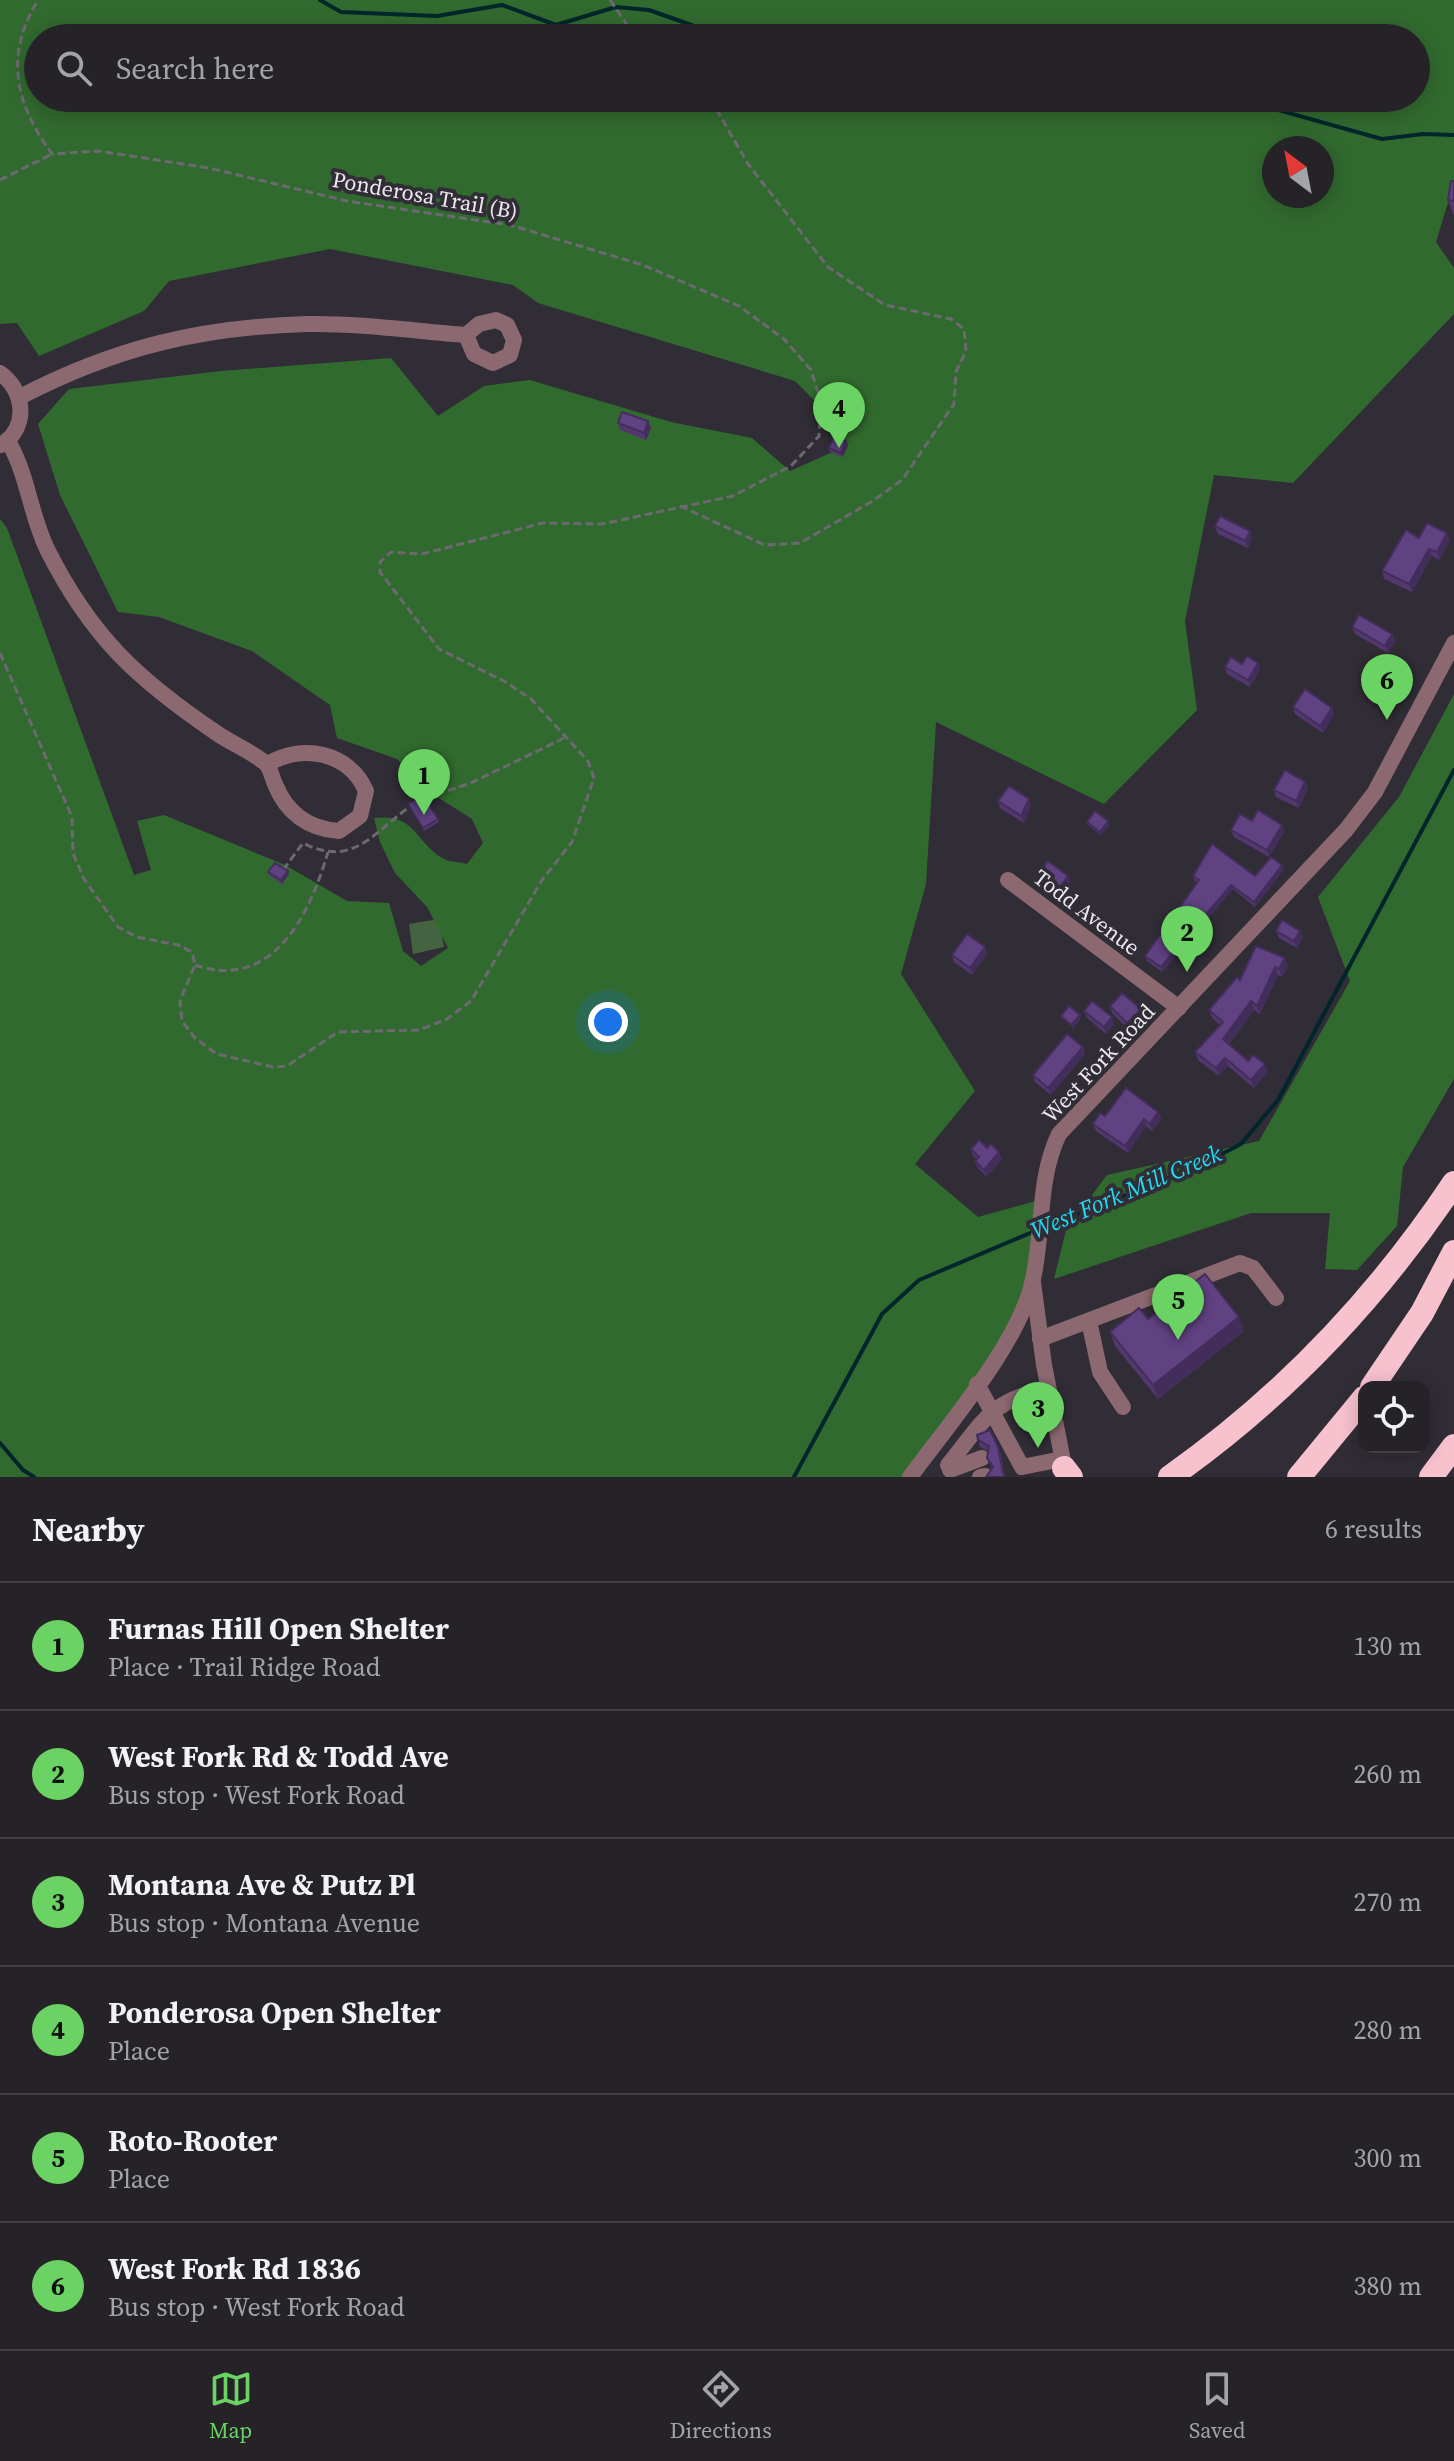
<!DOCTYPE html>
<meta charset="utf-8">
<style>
body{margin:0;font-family:"Source Serif 4",serif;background:#2d2a30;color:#f1f3f6}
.controls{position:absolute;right:24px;bottom:24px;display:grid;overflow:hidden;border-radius:16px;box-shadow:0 4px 20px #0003}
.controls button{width:72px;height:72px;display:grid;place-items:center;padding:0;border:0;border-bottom:2px solid #423f45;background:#252228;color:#f1f3f6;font:40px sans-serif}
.compass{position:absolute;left:1262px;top:136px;width:72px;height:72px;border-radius:50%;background:#252228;box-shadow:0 4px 20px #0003;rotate:328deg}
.you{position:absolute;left:608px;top:1022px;width:28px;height:28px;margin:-20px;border:6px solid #fff;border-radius:50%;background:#1a73e8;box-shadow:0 0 0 12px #1a73e833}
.badge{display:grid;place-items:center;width:52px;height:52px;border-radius:50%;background:#6ad363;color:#111;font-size:26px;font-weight:700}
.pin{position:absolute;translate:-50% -66px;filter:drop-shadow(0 2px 4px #0008)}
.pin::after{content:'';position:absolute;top:42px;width:28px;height:24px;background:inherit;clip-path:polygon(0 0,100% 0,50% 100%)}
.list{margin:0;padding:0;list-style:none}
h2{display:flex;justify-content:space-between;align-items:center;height:104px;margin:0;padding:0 32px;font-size:34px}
h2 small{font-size:26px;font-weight:400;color:#a3a4a8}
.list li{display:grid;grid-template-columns:52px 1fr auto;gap:24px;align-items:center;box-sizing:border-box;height:128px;padding:0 32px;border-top:2px solid #423f45}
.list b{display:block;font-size:30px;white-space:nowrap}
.list p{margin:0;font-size:26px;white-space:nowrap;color:#a3a4a8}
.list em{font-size:26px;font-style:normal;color:#a3a4a8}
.icon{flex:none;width:44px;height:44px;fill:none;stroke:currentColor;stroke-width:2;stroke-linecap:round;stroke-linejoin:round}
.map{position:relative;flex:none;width:1454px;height:1477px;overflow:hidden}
.search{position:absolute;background:#252228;box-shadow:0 4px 20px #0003;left:24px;right:24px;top:24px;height:88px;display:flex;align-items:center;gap:20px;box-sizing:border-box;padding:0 28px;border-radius:44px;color:#a3a4a8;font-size:30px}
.sheet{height:872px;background:#252228}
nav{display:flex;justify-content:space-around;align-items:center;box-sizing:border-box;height:112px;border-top:2px solid #423f45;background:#252228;font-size:22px;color:#a3a4a8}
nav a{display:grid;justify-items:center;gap:4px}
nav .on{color:#6ad363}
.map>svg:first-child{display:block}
</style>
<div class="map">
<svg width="1454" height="1477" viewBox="0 0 1454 1477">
<rect width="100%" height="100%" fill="#312d36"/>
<polygon fill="#436341" points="439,919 444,947 413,954 409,924"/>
<g fill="#316a2f" fill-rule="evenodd">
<path d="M0,0H1454V196H1450L1436,242L1454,268V314L1293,483L1214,475L1185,621L1197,710L1104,804L936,722L926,884L901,974L975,1091L915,1164L978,1217L1043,1199L1022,1309L910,1477H0V519L7,528L134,875L151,870L137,821L164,815L285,865L347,901L389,903L403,951L421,966L448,948L427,907L395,873L380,842L374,818C415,813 414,840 442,858C448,862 460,862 467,864L483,843L472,819L426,790L397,759L337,738L330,705L252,651L159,617L118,612L60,495L38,424L69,389L221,371L391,358L438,416L484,386L530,380L671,422L752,438L790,471L835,451L832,418L795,381L538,303L513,285L330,249L169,281L144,311L39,356L17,323L0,324ZM38,38H1416V98H38ZM1274,148H1322V196H1274Z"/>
<polygon points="1454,694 1454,1079 1403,1167 1397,1226 1357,1270 1325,1269 1330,1213 1251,1213 1054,1279 1066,1230 1107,1175 1259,1141 1350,981 1318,897 1399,797"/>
</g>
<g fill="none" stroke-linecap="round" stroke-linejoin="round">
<g stroke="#00262b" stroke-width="4">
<polyline points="320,0 341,12 437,16 502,5 556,25 616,7 649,10 728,38"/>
<polyline points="1235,98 1382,139 1423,134 1454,135"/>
<polyline points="1043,1228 1201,1165 1241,1144 1278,1100 1454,770"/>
<polyline points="0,1443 23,1470 34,1477"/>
<polyline points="794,1477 882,1314 919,1280 1035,1231"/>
</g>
<g stroke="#6d6971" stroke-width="3" stroke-dasharray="8 4" stroke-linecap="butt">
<polyline points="610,0 636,38"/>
<polyline points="0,180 52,154"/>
<polyline points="680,506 765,545 800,543 871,502 902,480 954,404 956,372 966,351 964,329 951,319 885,305 828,267 748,164 710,98"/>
<path d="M0,653L72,817L73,853L84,879L118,927L137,937L178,945L192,952L195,965L180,1000L182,1021L195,1038L217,1054L273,1067L287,1066L338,1032L419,1030L447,1019L471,1001L542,880L572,842L594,778L588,761L531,699L504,681L439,649L380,572V562L391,552L422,554L543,523L602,524L733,496L791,466L819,436L821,402L811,370L784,339L739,306L643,265L510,225L347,201L209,168L99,151L52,154C15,103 4,56 38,0"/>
<polyline points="425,798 471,783 564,738"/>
<path d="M283,870L303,843C354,869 374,831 411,806"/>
<path d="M195,965C274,992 310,913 328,852"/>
</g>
<g stroke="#8c6871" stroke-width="16">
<polygon points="496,320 507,325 514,340 510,355 493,363 474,354 466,335 479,324"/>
<path d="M0,373C25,390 29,428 1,445"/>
<path d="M20,397C114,348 200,327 307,324C359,323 414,331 466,335"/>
<path d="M8,441C28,475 30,514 47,549C91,637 138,680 218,734C233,744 250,751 264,762C271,767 271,776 275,784C286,812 308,829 339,831L360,816L366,791C349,752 302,743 268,764"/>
<polyline points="1008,880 1179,1008"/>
<polyline points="1033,1282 1044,1365 1066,1476"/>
<polyline points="1089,1321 1100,1372 1123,1407"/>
<polyline points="1040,1339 1240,1263 1253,1268 1276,1298"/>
<polyline points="977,1384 1022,1467 1062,1459"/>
<path d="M948,1465C985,1420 988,1402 1048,1388"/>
<polyline points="950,1470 982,1458"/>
<path d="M910,1477C948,1425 1021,1341 1033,1279C1044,1230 1037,1180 1059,1134L1346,830L1375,792L1454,643"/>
<polyline points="980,1477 985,1476"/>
</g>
<g stroke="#f7c1ce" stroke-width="24">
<polyline points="1372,1387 1422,1313 1454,1252"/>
<polyline points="1064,1468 1071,1477"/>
<path d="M1170,1477C1282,1398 1378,1297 1454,1183"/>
<polyline points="1299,1477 1364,1398"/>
<polyline points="1431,1477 1454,1446"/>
</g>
</g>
<g fill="#533870">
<polygon points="1454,181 1454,216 1448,200"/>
<polygon points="618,423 651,428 646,440 620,430"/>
<polygon points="846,441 848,445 843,457 830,452 829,448"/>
<polygon points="1215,526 1252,538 1248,548 1218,534"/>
<polygon points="1419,538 1450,540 1439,560 1432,556 1412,592 1384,579 1382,571"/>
<polygon points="1352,627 1392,634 1395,641 1388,653 1355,634"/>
<polygon points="1258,663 1260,670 1250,687 1227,674 1225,667"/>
<polygon points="1293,707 1332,708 1334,715 1323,733 1295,714"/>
<polygon points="1305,782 1308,789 1299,808 1276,797 1274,790"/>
<polygon points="998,801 1031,806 1024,823 1000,808"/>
<polygon points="408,804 438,819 439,822 424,831"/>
<polygon points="1252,821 1282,825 1284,832 1269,857 1234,837 1231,830"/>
<polygon points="1087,822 1109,825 1101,835 1088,825"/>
<polygon points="1282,865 1284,869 1255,907 1233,889 1162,972 1147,961 1145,956 1197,883 1194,880 1193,876 1255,876"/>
<polygon points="268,872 289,874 282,884 270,876"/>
<polygon points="1035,878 1071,883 1058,900 1038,885"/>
<polygon points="1276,931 1303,938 1297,948 1279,938"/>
<polygon points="987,954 972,975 954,962 952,955"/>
<polygon points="1285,958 1288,966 1282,977 1278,975 1260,1014 1254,1010 1229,1044 1248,1061 1268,1072 1254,1088 1228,1066 1219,1076 1198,1060 1195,1052 1220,1025 1212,1018 1209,1010 1240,980"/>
<polygon points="1110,1006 1141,1009 1143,1016 1129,1030 1112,1013"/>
<polygon points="1084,1011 1114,1024 1106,1034 1087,1018"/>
<polygon points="1083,1047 1085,1054 1051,1095 1035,1082 1033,1075"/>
<polygon points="1158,1112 1161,1119 1152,1131 1146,1126 1128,1153 1096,1131 1093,1124 1105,1116"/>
<polygon points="987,1148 999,1152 1002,1159 987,1177 978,1168 975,1161 977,1159 973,1156 971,1149"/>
<polygon points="1148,1319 1244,1331 1158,1399 1115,1346 1110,1332"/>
<polygon points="977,1435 1001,1454 1005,1477 986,1477 992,1469 987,1458 988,1451 980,1447"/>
</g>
<g fill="#432e5b">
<polygon points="648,421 651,428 646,440 644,433"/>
<polygon points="846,441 848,445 843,457 841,453"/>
<polygon points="1250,531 1252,538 1248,548 1245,541"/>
<polygon points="1447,533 1450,540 1439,560 1437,552"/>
<polygon points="1429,549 1432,556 1412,592 1409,584"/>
<polygon points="1392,634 1395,641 1388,653 1385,646"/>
<polygon points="1258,663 1260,670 1250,687 1248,680"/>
<polygon points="1332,708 1334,715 1323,733 1320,726"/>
<polygon points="1305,782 1308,789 1299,808 1296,801"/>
<polygon points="1029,799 1031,806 1024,823 1021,816"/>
<polygon points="1108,821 1109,825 1101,835 1100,832"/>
<polygon points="1282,825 1284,832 1269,857 1267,850"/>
<polygon points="1282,865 1284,869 1255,907 1254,902"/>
<polygon points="288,871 289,874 282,884 281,880"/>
<polygon points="1068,876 1071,883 1058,900 1055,893"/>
<polygon points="1231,885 1233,889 1162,972 1161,967"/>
<polygon points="1300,931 1303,938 1297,948 1294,941"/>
<polygon points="985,947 987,954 972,975 970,968"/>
<polygon points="1285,958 1288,966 1282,977 1279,969"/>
<polygon points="1275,967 1278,975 1260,1014 1257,1006"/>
<polygon points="1251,1001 1254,1010 1226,1047 1223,1039"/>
<polygon points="1141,1009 1143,1016 1129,1030 1127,1023"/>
<polygon points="1080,1015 1081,1018 1073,1029 1071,1025"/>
<polygon points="1112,1017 1114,1024 1106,1034 1104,1027"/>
<polygon points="1083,1047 1085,1054 1051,1095 1048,1088"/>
<polygon points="1225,1058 1228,1066 1219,1076 1216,1068"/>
<polygon points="1265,1064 1268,1072 1254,1088 1251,1080"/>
<polygon points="1158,1112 1161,1119 1152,1131 1150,1124"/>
<polygon points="1144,1119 1146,1126 1128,1153 1125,1146"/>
<polygon points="999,1152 1002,1159 987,1177 984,1170"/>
<polygon points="1239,1317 1244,1331 1158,1399 1153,1385"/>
</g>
<g fill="#604182" stroke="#432e5b" stroke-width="2">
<polygon points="1451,181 1454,181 1454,201 1448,200"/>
<polygon points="622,412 648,421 644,433 618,423"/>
<polygon points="834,436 846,441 841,453 829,448"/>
<polygon points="1220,516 1250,531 1245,541 1215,526"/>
<polygon points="1427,523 1447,533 1437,552 1429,549 1409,584 1382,571 1406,530 1419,538"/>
<polygon points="1359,615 1392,634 1385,646 1352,627"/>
<polygon points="1247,656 1258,663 1248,680 1225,667 1231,657 1242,664"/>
<polygon points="1305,689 1332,708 1320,726 1293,707"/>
<polygon points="1285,770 1305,782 1296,801 1274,790"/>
<polygon points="1009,786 1029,799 1021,816 998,801"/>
<polygon points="423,795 438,819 423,828 408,804"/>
<polygon points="1258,810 1282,825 1267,850 1231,830 1240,814 1252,821"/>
<polygon points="1095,811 1108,821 1100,832 1087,822"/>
<polygon points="1212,844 1255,876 1271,857 1282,865 1254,902 1231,885 1161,967 1145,956 1199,880 1193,876"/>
<polygon points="1048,861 1068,876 1055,893 1035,878"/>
<polygon points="275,863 288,871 281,880 268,872"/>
<polygon points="1282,920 1300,931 1294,941 1276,931"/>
<polygon points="967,934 985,947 970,968 952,955"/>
<polygon points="1256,946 1285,958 1279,969 1275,967 1257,1006 1251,1001 1223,1039 1248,1061 1253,1055 1265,1064 1251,1080 1225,1058 1216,1068 1195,1052 1223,1022 1209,1010 1237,977 1240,980"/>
<polygon points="1122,993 1141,1009 1127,1023 1110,1006"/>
<polygon points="1092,1001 1112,1017 1104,1027 1084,1011"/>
<polygon points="1069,1006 1080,1015 1071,1025 1061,1016"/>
<polygon points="1067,1034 1083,1047 1048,1088 1033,1075"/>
<polygon points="1126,1088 1158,1112 1150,1124 1144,1119 1125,1146 1093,1124 1100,1113 1105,1116"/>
<polygon points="979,1140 987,1148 991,1144 999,1152 984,1170 975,1161 979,1157 971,1149"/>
<polygon points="1205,1274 1239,1317 1153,1385 1110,1332 1139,1308 1148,1319"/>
<polygon points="990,1430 998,1447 1004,1477 986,1477 993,1467 987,1458 989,1446 978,1440 977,1435"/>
</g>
<g text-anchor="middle" stroke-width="8" stroke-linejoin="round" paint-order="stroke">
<g font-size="22" fill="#ebe8ee" stroke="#312d36">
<text transform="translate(425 195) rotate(10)" y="8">Ponderosa Trail (B)</text>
<text transform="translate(1087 912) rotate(37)" y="8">Todd Avenue</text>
<text transform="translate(1098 1063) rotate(-47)" y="8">West Fork Road</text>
</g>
<g font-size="24" font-style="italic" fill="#1edef4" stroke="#312d36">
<text transform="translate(1126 1192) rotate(-23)" y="8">West Fork Mill Creek</text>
</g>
</g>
</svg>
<div class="controls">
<button><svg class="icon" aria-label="locate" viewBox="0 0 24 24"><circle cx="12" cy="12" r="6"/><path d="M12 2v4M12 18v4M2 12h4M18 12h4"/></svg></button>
</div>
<svg class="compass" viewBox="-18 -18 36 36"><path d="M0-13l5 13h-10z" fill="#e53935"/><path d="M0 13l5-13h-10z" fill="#a3a4a8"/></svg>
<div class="you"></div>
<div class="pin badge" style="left:424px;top:815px">1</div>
<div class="pin badge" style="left:1187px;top:972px">2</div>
<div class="pin badge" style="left:1038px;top:1448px">3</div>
<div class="pin badge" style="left:839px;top:448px">4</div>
<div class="pin badge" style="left:1178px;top:1340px">5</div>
<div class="pin badge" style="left:1387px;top:720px">6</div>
<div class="search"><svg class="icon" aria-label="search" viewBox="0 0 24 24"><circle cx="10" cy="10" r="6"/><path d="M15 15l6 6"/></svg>Search here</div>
</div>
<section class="sheet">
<h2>Nearby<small>6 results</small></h2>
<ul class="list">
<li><span class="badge">1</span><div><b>Furnas Hill Open Shelter</b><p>Place · Trail Ridge Road</p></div><em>130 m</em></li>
<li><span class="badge">2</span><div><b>West Fork Rd &amp; Todd Ave</b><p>Bus stop · West Fork Road</p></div><em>260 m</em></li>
<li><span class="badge">3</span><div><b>Montana Ave &amp; Putz Pl</b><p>Bus stop · Montana Avenue</p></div><em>270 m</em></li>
<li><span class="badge">4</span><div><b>Ponderosa Open Shelter</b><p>Place</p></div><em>280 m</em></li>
<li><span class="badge">5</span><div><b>Roto-Rooter</b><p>Place</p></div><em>300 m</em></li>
<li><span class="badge">6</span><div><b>West Fork Rd 1836</b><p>Bus stop · West Fork Road</p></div><em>380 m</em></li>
</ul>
</section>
<nav>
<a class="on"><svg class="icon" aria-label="map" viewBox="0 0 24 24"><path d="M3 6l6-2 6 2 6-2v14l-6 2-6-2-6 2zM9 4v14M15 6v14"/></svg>Map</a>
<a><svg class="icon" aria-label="directions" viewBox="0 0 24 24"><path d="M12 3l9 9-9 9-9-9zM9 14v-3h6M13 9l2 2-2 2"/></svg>Directions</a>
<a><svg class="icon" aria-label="saved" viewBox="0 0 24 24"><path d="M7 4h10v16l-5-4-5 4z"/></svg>Saved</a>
</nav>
